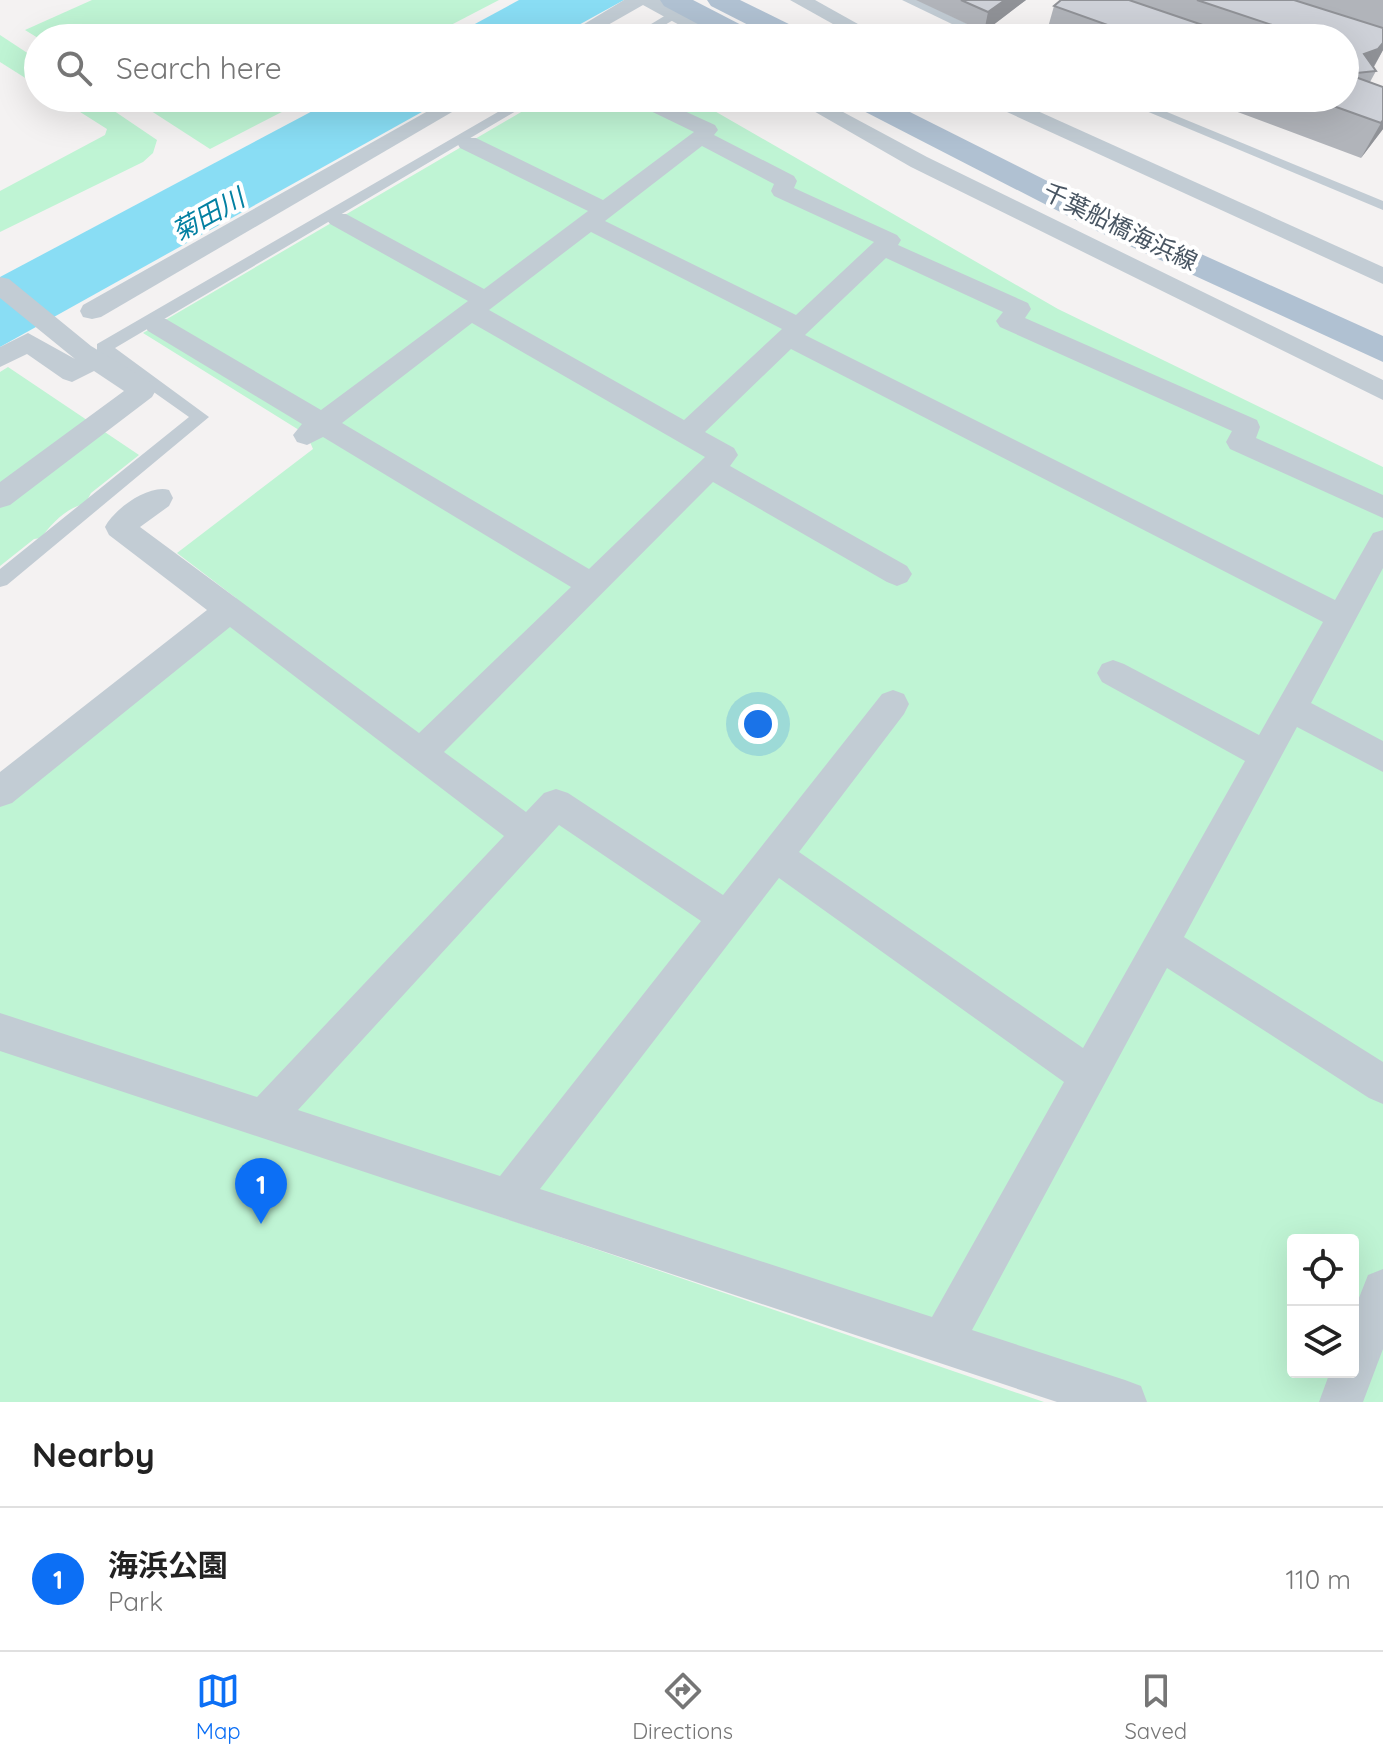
<!DOCTYPE html>
<meta charset="utf-8">
<style>
body{margin:0;font-family:Quicksand,"Noto Sans JP",sans-serif;background:#f2f2f2;color:#222}
.controls{position:absolute;right:24px;bottom:24px;display:grid;overflow:hidden;border-radius:8px;box-shadow:0 8px 32px #0002}
.controls button{width:72px;height:72px;display:grid;place-items:center;padding:0;border:0;border-bottom:2px solid #e0e0e0;background:#fff;color:#222;font:40px sans-serif}
.you{position:absolute;left:758px;top:724px;width:28px;height:28px;margin:-20px;border:6px solid #fff;border-radius:50%;background:#1a73e8;box-shadow:0 0 0 12px #1a73e833}
.badge{display:grid;place-items:center;width:52px;height:52px;border-radius:50%;background:#0c6ff5;color:#fff;font-size:26px;font-weight:700}
.pin{position:absolute;translate:-50% -66px;filter:drop-shadow(0 2px 4px #0008)}
.pin::after{content:'';position:absolute;top:42px;width:28px;height:24px;background:inherit;clip-path:polygon(0 0,100% 0,50% 100%)}
.list{margin:0;padding:0;list-style:none}
h2{display:flex;justify-content:space-between;align-items:center;height:104px;margin:0;padding:0 32px;font-size:34px}
h2 small{font-size:26px;font-weight:400;color:#767676}
.list li{display:grid;grid-template-columns:52px 1fr auto;gap:24px;align-items:center;box-sizing:border-box;height:144px;padding:0 32px;border-top:2px solid #e0e0e0}
.list b{display:block;font-size:30px;white-space:nowrap}
.list p{margin:0;font-size:26px;white-space:nowrap;color:#767676}
.list em{font-size:26px;font-style:normal;color:#767676}
.icon{flex:none;width:44px;height:44px;fill:none;stroke:currentColor;stroke-width:2;stroke-linecap:round;stroke-linejoin:round}
.map{position:relative;flex:none;width:1383px;height:1402px;overflow:hidden}
.search{position:absolute;background:#fff;box-shadow:0 8px 32px #0002;left:24px;right:24px;top:24px;height:88px;display:flex;align-items:center;gap:20px;box-sizing:border-box;padding:0 28px;border-radius:44px;color:#767676;font-size:30px}
.sheet{height:248px;background:#fff}
nav{display:flex;justify-content:space-around;align-items:center;box-sizing:border-box;height:112px;border-top:2px solid #e0e0e0;background:#fff;font-size:22px;color:#767676}
nav a{display:grid;justify-items:center;gap:4px}
nav .on{color:#0c6ff5}
.map>svg:first-child{display:block}
</style>
<div class="map">
<svg width="1383" height="1402" viewBox="0 0 1383 1402">
<rect width="100%" height="100%" fill="#f4f2f2"/>
<g fill="#bff4d4" fill-rule="evenodd">
<polygon points="92,0 499,0 426,38 38,38 25,30"/>
<polygon points="0,35 38,60 38,86 0,62"/>
<polygon points="58,98 95,98 157,140 153,153 143,162 0,232 0,191 105,135 107,129"/>
<polygon points="131,98 309,98 210,149"/>
<path d="M545,98H692L1058,309L1383,467V1402H1080L0,1040V787L236,598L177,553L313,449L307,435L143,333ZM1293,1240H1353V1372H1293Z"/>
<path d="M8,367L139,455L91,493L85,504C67,507 51,524 41,538L34,539L0,566V372Z"/>
<polygon points="0,1046 1044,1402 0,1402"/>
</g>
<g fill="#89ddf4">
<polygon points="519,0 624,0 555,38 449,38"/>
<polygon points="337,98 447,98 0,347 0,277"/>
</g>
<g fill="none" stroke-linecap="round" stroke-linejoin="round">
<g fill="#c2ccd4" fill-rule="evenodd">
<polygon points="902,0 918,0 997,38 981,38"/>
<polygon points="686,3 692,7 690,10 643,38 628,38"/>
<polygon points="522,98 538,98 115,348 209,417 7,585 0,587 0,569 189,417 97,352 97,344"/>
<polygon points="1115,98 1133,98 1383,201 1383,210"/>
</g>
<g fill="#c2ccd4" fill-rule="evenodd">
<polygon points="624,0 662,0 697,19 714,38 693,38 683,27 643,5 585,38 561,38"/>
<polygon points="790,0 815,0 883,38 858,38"/>
<polygon points="451,98 476,98 101,317 92,319 83,317 80,311 83,305"/>
<path d="M629,98H656L715,125L718,130L714,135L794,176L797,181L794,188L897,235L901,240L898,245L1028,303L1031,309L1025,318L1257,420L1260,427L1256,438L1383,495V518L1230,449L1226,442L1232,431L1000,327L996,321L1003,312L886,258L805,335L1335,600L1373,533L1383,530V568L1311,703L1383,741V772L1297,727L1184,937L1383,1062V1104L1369,1098L1167,968L972,1330L1125,1380L1141,1386L1147,1402H1057L0,1051V1013L257,1097L504,836L230,627L12,803L0,807V772L207,610L109,535L105,527C114,509 149,484 169,490L173,498L169,506L140,527L419,733L571,587L323,437L307,445L297,442L293,435L302,424L148,331L144,325L148,319L157,317L166,319L321,410L468,301L330,224L326,219L330,214H346L484,289L588,211L460,148L457,143L460,138H476L603,200L694,132L632,102ZM702,146L774,184L771,191L774,196L874,242L796,315L605,221ZM591,232L782,329L684,420L489,310ZM472,323L705,457L589,569L342,423ZM791,349L1323,622L1259,735L1124,664L1113,660L1102,664L1097,673L1102,682L1245,761L1083,1048L799,852L904,714L909,704L904,694L893,690L882,694L723,895L568,793L556,789L544,793L526,812L444,752L713,482L887,582L897,586L907,582L912,574L907,566L730,466L738,455L734,448L705,432ZM559,825L701,921L500,1176L298,1110ZM779,878L1064,1082L932,1317L540,1189Z"/>
<polygon points="791,98 817,98 927,157 1383,380 1383,400 911,167"/>
<polygon points="982,98 1009,98 1383,267 1383,284 985,102"/>
<polygon points="0,277 9,279 91,346 152,383 156,390 152,397 10,505 0,508 0,482 124,391 94,371 72,382 63,379 27,354 0,367 0,347 28,333 75,359 0,298"/>
<polygon points="1383,1269 1383,1349 1363,1402 1319,1402 1330,1372 1353,1372 1353,1313 1368,1275"/>
</g>
<g fill="#b0c1d2" fill-rule="evenodd">
<polygon points="660,0 693,0 753,31 757,37 724,38 664,6"/>
<polygon points="707,0 740,0 805,32 809,38 774,38 711,6"/>
<polygon points="846,98 882,98 1119,217 1383,336 1383,362 1097,231 850,104"/>
</g>
</g>
<g fill="#b1b4ba">
<polygon points="916,0 1026,0 984,32"/>
<polygon points="1061,0 1383,0 1383,50 1374,67 1376,71 1370,82 1383,87 1383,129 1361,158 1200,98 1345,98 1345,38 1045,38 1054,6"/>
</g>
<g fill="#909297">
<polygon points="1005,0 1026,0 984,32 988,12"/>
<polygon points="1383,43 1383,50 1374,66 1370,71 1364,54"/>
<polygon points="1383,120 1383,129 1361,158 1381,123"/>
</g>
<g fill="#ced1d8" stroke="#909297" stroke-width="2">
<polygon points="961,0 1005,0 988,12"/>
<polygon points="1061,0 1129,0 1241,38 1144,38 1054,6"/>
<polygon points="1197,0 1294,0 1383,28 1383,43 1378,49 1364,54 1376,71 1347,74 1383,87 1383,120 1381,123 1311,98 1345,98 1345,38 1311,38"/>
</g>
<g text-anchor="middle" stroke-width="8" stroke-linejoin="round" paint-order="stroke">
<g font-size="24" fill="#485562" stroke="#fff">
<text transform="translate(1120 227) rotate(26)" y="8">千葉船橋海浜線</text>
</g>
<g font-size="26" font-style="italic" fill="#0380a2" stroke="#fff">
<text transform="translate(208 215) rotate(-29)" y="9">菊田川</text>
</g>
</g>
</svg>
<div class="controls">
<button><svg class="icon" aria-label="locate" viewBox="0 0 24 24"><circle cx="12" cy="12" r="6"/><path d="M12 2v4M12 18v4M2 12h4M18 12h4"/></svg></button>
<button><svg class="icon" aria-label="layers" viewBox="0 0 24 24"><path d="M12 4l9 5-9 5-9-5zM3 14l9 5 9-5"/></svg></button>
</div>
<div class="you"></div>
<div class="pin badge" style="left:261px;top:1224px">1</div>
<div class="search"><svg class="icon" aria-label="search" viewBox="0 0 24 24"><circle cx="10" cy="10" r="6"/><path d="M15 15l6 6"/></svg>Search here</div>
</div>
<section class="sheet">
<h2>Nearby<small></small></h2>
<ul class="list">
<li><span class="badge">1</span><div><b>海浜公園</b><p>Park</p></div><em>110 m</em></li>
</ul>
</section>
<nav>
<a class="on"><svg class="icon" aria-label="map" viewBox="0 0 24 24"><path d="M3 6l6-2 6 2 6-2v14l-6 2-6-2-6 2zM9 4v14M15 6v14"/></svg>Map</a>
<a><svg class="icon" aria-label="directions" viewBox="0 0 24 24"><path d="M12 3l9 9-9 9-9-9zM9 14v-3h6M13 9l2 2-2 2"/></svg>Directions</a>
<a><svg class="icon" aria-label="saved" viewBox="0 0 24 24"><path d="M7 4h10v16l-5-4-5 4z"/></svg>Saved</a>
</nav>
